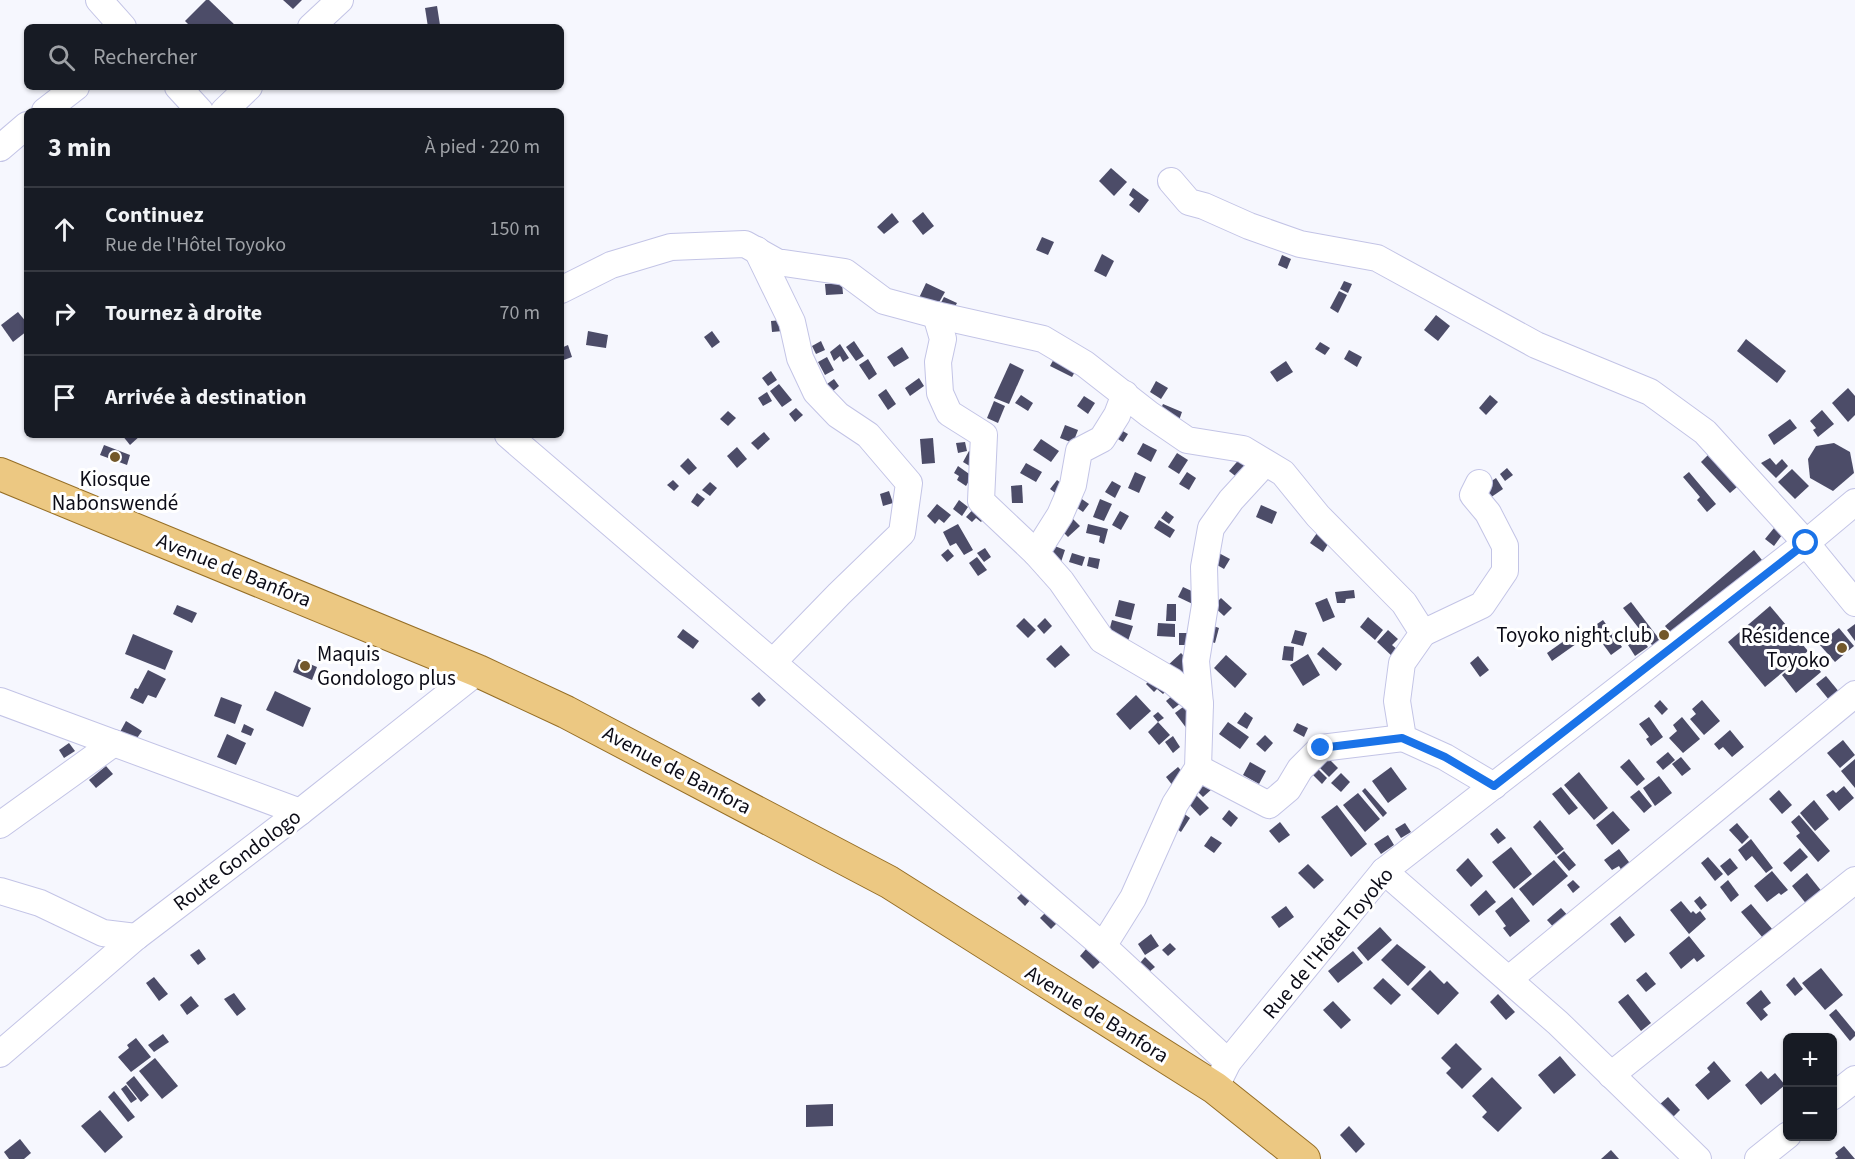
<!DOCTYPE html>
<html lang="fr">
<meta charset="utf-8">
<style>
body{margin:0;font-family:"Source Sans 3",sans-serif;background:#20242c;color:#f1f3f6}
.controls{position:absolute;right:18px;bottom:18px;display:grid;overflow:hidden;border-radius:9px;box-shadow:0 2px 4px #0004}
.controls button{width:54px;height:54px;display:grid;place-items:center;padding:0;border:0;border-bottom:2px solid #363941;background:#171b24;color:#f1f3f6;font:30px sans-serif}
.stop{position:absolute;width:18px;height:18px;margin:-14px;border:4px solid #1a73e8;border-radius:50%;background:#fff}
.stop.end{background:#1a73e8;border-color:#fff;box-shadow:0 2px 6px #0008}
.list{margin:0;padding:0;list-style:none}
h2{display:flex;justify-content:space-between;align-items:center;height:78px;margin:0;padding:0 24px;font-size:26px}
h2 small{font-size:20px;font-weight:400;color:#9ea1a6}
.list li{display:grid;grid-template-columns:39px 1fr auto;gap:18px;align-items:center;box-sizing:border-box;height:84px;padding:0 24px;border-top:2px solid #363941}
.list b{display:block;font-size:22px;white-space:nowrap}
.list p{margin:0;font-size:20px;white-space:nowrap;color:#9ea1a6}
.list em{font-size:20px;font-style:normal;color:#9ea1a6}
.icon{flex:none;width:33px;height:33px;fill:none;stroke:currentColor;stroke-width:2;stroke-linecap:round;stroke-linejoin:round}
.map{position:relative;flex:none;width:1855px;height:1159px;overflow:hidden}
.search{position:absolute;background:#171b24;box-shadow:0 2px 4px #0004;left:24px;top:24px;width:540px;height:66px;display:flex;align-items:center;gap:15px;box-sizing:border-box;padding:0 21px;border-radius:9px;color:#9ea1a6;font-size:22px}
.panel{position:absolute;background:#171b24;box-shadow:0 2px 4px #0004;left:24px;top:108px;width:540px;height:330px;border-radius:9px}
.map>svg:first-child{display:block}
</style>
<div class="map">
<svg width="1855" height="1159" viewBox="0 0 1855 1159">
<rect width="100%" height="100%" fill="#f6f7fe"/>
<g fill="#4c4c68">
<polygon points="206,0 209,0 237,27 191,27 185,21"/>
<polygon points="283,0 302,0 293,9"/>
<polygon points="437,6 440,25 428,27 425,8"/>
<polygon points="1111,168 1127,182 1114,196 1099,181"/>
<polygon points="1133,188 1149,200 1139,213 1129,205 1134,199 1129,195"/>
<polygon points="923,212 934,226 923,235 912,221"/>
<polygon points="892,213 899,222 884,234 877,227"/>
<polygon points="1042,237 1054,242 1048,255 1036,250"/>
<polygon points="1102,254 1114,261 1106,277 1094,271"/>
<polygon points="1282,255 1291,259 1287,269 1278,265"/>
<polygon points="1344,281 1352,284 1348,293 1340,289"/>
<polygon points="842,283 843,294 826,295 825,284"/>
<polygon points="926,283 945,292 937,306 919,298"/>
<polygon points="1339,291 1347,295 1338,313 1330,308"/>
<polygon points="944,297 957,303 951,314 938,308"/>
<polygon points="18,312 27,323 27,331 13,342 1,325"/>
<polygon points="1436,315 1450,326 1438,341 1424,330"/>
<polygon points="782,320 783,331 772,332 771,321"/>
<polygon points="588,331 608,335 606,348 586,345"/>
<polygon points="712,331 720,342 712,348 704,337"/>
<polygon points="1746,339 1786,371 1777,383 1737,351"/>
<polygon points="821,341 825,350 816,354 812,346"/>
<polygon points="854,341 864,356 856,361 846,347"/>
<polygon points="1320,342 1330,348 1325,355 1315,349"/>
<polygon points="840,344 849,358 843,362 840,356 834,361 830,352"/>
<polygon points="568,345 572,357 561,361 561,348"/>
<polygon points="902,347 909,358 894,367 887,357"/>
<polygon points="1349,350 1362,357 1357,367 1344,359"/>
<polygon points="1056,355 1077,368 1072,377 1050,366"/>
<polygon points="827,357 834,370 825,375 818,362"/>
<polygon points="868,359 877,374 869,380 859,365"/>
<polygon points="1286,361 1293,372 1277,382 1270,372"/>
<polygon points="1010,363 1024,370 1009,404 994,398"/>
<polygon points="771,371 777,380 768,386 762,378"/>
<polygon points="919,378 924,386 910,396 905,388"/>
<polygon points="834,379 839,386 832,392 827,384"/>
<polygon points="1156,381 1168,388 1161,399 1150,392"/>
<polygon points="779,384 792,400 782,407 770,391"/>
<polygon points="1848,388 1855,396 1855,415 1848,422 1832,403"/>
<polygon points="886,389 896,404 888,410 878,395"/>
<polygon points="767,392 772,401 763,406 758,398"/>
<polygon points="1021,395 1033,403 1028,411 1015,403"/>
<polygon points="1490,395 1498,402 1486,415 1479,408"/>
<polygon points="1084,396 1095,403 1088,414 1077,406"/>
<polygon points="994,401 1005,406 998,423 987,418"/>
<polygon points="1163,404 1182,412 1178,423 1158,415"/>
<polygon points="796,408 803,415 795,422 789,414"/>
<polygon points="1822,410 1834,424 1818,437 1813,430 1816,428 1810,421"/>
<polygon points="728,411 736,418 728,426 720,419"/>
<polygon points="1790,419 1797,428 1774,445 1768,435"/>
<polygon points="1065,425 1078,430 1073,443 1060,438"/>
<polygon points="1114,426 1128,434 1123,442 1109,434"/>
<polygon points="764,432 770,439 758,450 751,443"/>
<polygon points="122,435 141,435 130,445"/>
<polygon points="933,438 935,463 922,464 920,439"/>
<polygon points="1041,439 1059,451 1051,462 1033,450"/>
<polygon points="965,442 967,451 958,453 956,443"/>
<polygon points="1143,443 1157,450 1151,462 1137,454"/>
<polygon points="1834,443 1850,452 1854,473 1833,491 1810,478 1808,459 1816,446"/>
<polygon points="104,445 130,455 127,465 100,455"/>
<polygon points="737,447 747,459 737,468 727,456"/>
<polygon points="969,451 979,458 973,468 963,462"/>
<polygon points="1177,453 1188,460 1179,474 1168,467"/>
<polygon points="1708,455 1737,487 1730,493 1701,462"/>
<polygon points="1242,456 1255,467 1243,482 1229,471"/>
<polygon points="688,458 697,468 689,475 680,466"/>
<polygon points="1770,458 1776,465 1782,459 1788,466 1776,478 1761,463"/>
<polygon points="1026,463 1042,472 1036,482 1020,473"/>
<polygon points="958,466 972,476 966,486 957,480 959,476 954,473"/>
<polygon points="1507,468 1513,475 1505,481 1500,474"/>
<polygon points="1792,469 1809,486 1795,499 1778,482"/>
<polygon points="1135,472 1146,477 1139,493 1128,488"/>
<polygon points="1187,472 1196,478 1189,490 1179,484"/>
<polygon points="1689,472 1716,504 1707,512 1697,500 1700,497 1683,477"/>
<polygon points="1496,478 1503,489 1487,500 1480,489"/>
<polygon points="673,480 679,486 674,491 667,485"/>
<polygon points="1057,480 1069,489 1062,498 1050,489"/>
<polygon points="1112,481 1121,486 1115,498 1105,492"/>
<polygon points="710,482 717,488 710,496 702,490"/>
<polygon points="1022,485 1023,503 1012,503 1011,486"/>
<polygon points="889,491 893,503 883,506 880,494"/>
<polygon points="697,493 705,499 698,507 691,502"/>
<polygon points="1076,495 1089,504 1083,512 1070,503"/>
<polygon points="1100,499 1112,504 1104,521 1093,517"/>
<polygon points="959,500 968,507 962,516 953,509"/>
<polygon points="937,504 951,515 944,523 939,519 935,524 927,516"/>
<polygon points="977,505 987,515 981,522 976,518 972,522 966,517"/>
<polygon points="1261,505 1277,512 1272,524 1256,517"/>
<polygon points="1120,511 1129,516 1121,530 1112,525"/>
<polygon points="1166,511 1174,517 1169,524 1161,518"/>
<polygon points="1072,518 1080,526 1068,537 1061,530"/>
<polygon points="1159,520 1175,530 1170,538 1154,528"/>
<polygon points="958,524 973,550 964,555 956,543 950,546 943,532"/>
<polygon points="1088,524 1108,529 1104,544 1099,542 1100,536 1086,533"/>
<polygon points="1774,528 1782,535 1774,546 1765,539"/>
<polygon points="1317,533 1330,541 1323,552 1310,543"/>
<polygon points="1052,545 1065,550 1061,562 1047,557"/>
<polygon points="985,548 991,557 984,562 977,553"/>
<polygon points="948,549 954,556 947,562 941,555"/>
<polygon points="1754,550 1762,560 1673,636 1665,626"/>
<polygon points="1217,552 1230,559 1224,569 1212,562"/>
<polygon points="1072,553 1085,557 1082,566 1069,562"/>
<polygon points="977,557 987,570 978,576 969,563"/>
<polygon points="1089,557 1100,559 1098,569 1087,566"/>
<polygon points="1183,587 1196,593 1199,607 1178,597"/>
<polygon points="1354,590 1355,598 1346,599 1345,603 1337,603 1335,592"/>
<polygon points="1221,598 1232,608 1224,616 1213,606"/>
<polygon points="1327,598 1335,617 1323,622 1315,603"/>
<polygon points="1119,600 1135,604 1131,620 1115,616"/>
<polygon points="1631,602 1663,644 1655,649 1623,608"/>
<polygon points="1167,604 1176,604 1176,621 1166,621"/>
<polygon points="177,605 197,613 192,623 173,614"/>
<polygon points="1770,606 1808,651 1765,687 1728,642"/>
<polygon points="1368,617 1383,630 1375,640 1360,627"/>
<polygon points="1024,618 1036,630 1028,638 1016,626"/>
<polygon points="1045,618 1052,626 1044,634 1037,626"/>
<polygon points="1112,620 1133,626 1127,644 1107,639"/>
<polygon points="1603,620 1622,647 1611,655 1591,628"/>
<polygon points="1158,623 1175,624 1175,637 1157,636"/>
<polygon points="1208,624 1219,628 1215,643 1203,639"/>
<polygon points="1855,624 1855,641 1847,630"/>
<polygon points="1839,628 1854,646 1835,662 1819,644"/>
<polygon points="683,629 699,641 693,649 677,637"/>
<polygon points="1295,630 1307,633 1303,646 1291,643"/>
<polygon points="1388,630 1398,639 1392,645 1400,652 1394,658 1377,642"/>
<rect x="1179" y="633" width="10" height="12"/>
<polygon points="133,634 173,651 165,670 125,654"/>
<polygon points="1571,636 1576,644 1552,661 1547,653"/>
<polygon points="1640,636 1648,647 1635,656 1628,645"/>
<polygon points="1061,645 1070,655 1055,668 1046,659"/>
<polygon points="1284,646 1294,647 1293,661 1282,660"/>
<polygon points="1323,647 1342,664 1336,671 1317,654"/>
<polygon points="1181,653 1195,668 1191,680 1166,667"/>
<polygon points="1308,654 1320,675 1303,686 1290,665"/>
<polygon points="1807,654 1821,672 1796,693 1782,675"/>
<polygon points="1226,655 1247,674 1235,688 1214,668"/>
<polygon points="1478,656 1489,670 1480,677 1470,663"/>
<polygon points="298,659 317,667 312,680 293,672"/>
<polygon points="148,670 166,679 156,698 148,695 143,704 130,698 135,688 138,689"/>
<polygon points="1156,673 1170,687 1163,694 1157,689 1154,692 1146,684"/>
<polygon points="1826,676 1840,693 1830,701 1816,684"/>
<polygon points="275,691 311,708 303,727 266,710"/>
<polygon points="759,692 766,700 759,707 751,699"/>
<polygon points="1174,694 1181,703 1173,709 1166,701"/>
<polygon points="1136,695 1151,711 1130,730 1116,714"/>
<polygon points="221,697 242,705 235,724 214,716"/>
<polygon points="1660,700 1668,709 1662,715 1654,706"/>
<polygon points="1702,700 1720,721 1704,735 1690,719 1696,714 1692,709"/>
<polygon points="1183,707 1195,722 1187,729 1175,713"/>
<polygon points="1158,712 1164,718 1158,722 1170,735 1159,745 1148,732 1158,722 1153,716"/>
<polygon points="1245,712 1253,718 1247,729 1237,723"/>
<polygon points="1649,717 1663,737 1651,746 1646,739 1649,737 1639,724"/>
<polygon points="1682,717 1700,739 1683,753 1669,738 1677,731 1673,725"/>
<polygon points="126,721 142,731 135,741 120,732"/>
<polygon points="1228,722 1249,737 1240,749 1219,734"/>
<polygon points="1297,723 1308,728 1304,737 1293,731"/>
<polygon points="244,724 254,729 251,736 241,732"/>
<polygon points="1730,730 1744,747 1732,757 1723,747 1719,750 1714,744"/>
<polygon points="227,734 246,743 236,765 217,757"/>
<polygon points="1265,735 1273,743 1265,752 1256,744"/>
<polygon points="1173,736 1180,747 1173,753 1165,742"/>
<polygon points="1843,740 1855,755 1840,768 1827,753"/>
<polygon points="69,743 75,751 64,758 59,750"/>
<polygon points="1668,752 1675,760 1663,770 1656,762"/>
<polygon points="1326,756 1338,768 1329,777 1317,765"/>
<polygon points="1681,757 1691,769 1682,776 1672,764"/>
<polygon points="1629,759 1645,779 1637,786 1620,767"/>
<polygon points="1855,759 1855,788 1841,771"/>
<polygon points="1250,762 1266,771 1259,784 1243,775"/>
<polygon points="106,766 113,774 96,788 89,780"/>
<polygon points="1178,767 1186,776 1173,786 1166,777"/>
<polygon points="1391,767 1407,789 1388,803 1372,781"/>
<polygon points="1318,769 1327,778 1322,784 1313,775"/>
<polygon points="1579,772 1608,808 1594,820 1564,785"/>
<polygon points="1341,773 1350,782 1341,792 1331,783"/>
<polygon points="1659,776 1672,793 1655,806 1643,788"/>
<polygon points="1201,779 1212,789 1203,797 1193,787"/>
<polygon points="1844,786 1854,798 1839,811 1826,795 1833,790 1836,793"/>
<polygon points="1561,787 1578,808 1569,815 1552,794"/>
<polygon points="1365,788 1387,813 1383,817 1362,791"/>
<polygon points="1639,790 1652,806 1644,813 1630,797"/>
<polygon points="1779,790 1792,805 1782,814 1769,799"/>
<polygon points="1194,793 1209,808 1200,816 1186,801"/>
<polygon points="1358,793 1380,819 1365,832 1343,805"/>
<polygon points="1814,800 1829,819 1815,831 1800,813"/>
<polygon points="1337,805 1367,844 1351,857 1321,817"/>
<polygon points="1179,810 1190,818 1181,832 1170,824"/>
<polygon points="1229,810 1238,818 1231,827 1222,819"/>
<polygon points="1613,811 1630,830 1612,845 1596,825"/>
<polygon points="1799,815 1830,851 1818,862 1796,836 1800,833 1791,822"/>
<polygon points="1540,820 1564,849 1556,855 1533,827"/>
<polygon points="1280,822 1290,835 1279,843 1269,831"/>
<polygon points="1405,823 1411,832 1401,838 1395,829"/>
<polygon points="1737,823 1749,837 1742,844 1729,830"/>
<polygon points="1497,828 1506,838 1498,844 1490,834"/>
<polygon points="1388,835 1394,845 1381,854 1374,844"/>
<polygon points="1211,836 1222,843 1214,853 1204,846"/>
<polygon points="1751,839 1773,868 1766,873 1752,856 1746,861 1738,850"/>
<polygon points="1511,847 1532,874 1514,889 1492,862"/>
<polygon points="1800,848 1808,857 1791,872 1783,863"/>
<polygon points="1619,849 1632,866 1623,873 1619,866 1612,870 1604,860"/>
<polygon points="1564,851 1576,865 1569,871 1557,857"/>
<polygon points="1708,857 1723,874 1715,881 1701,863"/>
<polygon points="1468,858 1483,876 1471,887 1456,870"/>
<polygon points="1730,858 1738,868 1728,876 1720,866"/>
<polygon points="1554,860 1568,876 1533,906 1519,889"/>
<polygon points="1308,864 1324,880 1314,889 1298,873"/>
<polygon points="1772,871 1788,890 1781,895 1779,893 1767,902 1754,886"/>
<polygon points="1807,873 1823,893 1808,906 1792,886"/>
<polygon points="1573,880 1580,887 1573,893 1567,885"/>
<polygon points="1728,880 1739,895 1731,902 1720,887"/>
<polygon points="1486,890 1496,902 1479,916 1470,905"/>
<polygon points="1023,892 1031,899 1025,906 1017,898"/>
<polygon points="1700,896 1707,905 1701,910 1694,901"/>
<polygon points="1512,897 1530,921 1510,937 1503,928 1506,926 1495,911"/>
<polygon points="1681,901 1691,913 1693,911 1696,914 1700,911 1706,919 1689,934 1670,910"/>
<polygon points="1751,904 1778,936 1768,944 1741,912"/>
<polygon points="1286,906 1294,917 1279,928 1271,917"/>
<polygon points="1561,908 1570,918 1556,930 1547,920"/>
<polygon points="1046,912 1057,923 1051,929 1040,918"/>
<polygon points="1620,916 1635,935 1625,943 1610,924"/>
<polygon points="1380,927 1392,940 1368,961 1357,948"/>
<polygon points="1151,934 1159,946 1145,955 1138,944"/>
<polygon points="1689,936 1705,956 1697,962 1694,958 1681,969 1669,953"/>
<polygon points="1170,943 1176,949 1168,956 1162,950"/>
<polygon points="1397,944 1426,967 1408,986 1381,960"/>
<polygon points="199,949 206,959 198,965 190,955"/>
<polygon points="1086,949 1100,962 1093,969 1080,956"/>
<polygon points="1353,951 1363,963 1338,983 1328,971"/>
<polygon points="1145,957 1155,967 1149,972 1140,963"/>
<polygon points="1821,968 1843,995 1825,1010 1802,983"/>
<polygon points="1430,970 1444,984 1447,981 1459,993 1438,1015 1411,989"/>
<polygon points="1646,972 1656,984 1646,992 1636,980"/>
<polygon points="154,977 168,994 159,1001 146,983"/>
<polygon points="1794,977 1803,989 1795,996 1786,985"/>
<polygon points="1383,978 1401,995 1391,1005 1373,988"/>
<polygon points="1761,990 1771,1003 1763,1009 1768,1015 1761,1021 1746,1003"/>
<polygon points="234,993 246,1009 237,1016 224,999"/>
<polygon points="1498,994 1515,1012 1506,1020 1490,1002"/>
<polygon points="1628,994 1651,1023 1641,1031 1618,1002"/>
<polygon points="191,996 199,1006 187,1015 180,1005"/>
<polygon points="1333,1001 1351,1020 1341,1029 1323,1010"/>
<polygon points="1836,1009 1855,1032 1855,1036 1850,1041 1829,1015"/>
<polygon points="163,1034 169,1042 154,1052 148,1045"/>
<polygon points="136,1038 151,1057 131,1072 118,1057 129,1048 127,1045"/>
<polygon points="1456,1043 1482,1069 1462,1089 1446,1073 1451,1068 1441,1058"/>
<polygon points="1560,1056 1576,1075 1554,1094 1538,1075"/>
<polygon points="155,1058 178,1086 162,1099 139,1071"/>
<polygon points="1714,1061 1731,1081 1708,1100 1695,1085 1710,1072 1707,1068"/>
<polygon points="1761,1071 1768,1079 1775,1073 1785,1085 1761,1105 1745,1085"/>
<polygon points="134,1076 149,1095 141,1102 126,1083"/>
<polygon points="1492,1077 1522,1108 1498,1132 1482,1117 1487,1112 1472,1096"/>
<polygon points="126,1085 137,1099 131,1103 121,1089"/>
<polygon points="114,1091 135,1117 128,1122 108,1097"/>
<polygon points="1668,1097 1680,1110 1672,1118 1659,1105"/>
<polygon points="833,1104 833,1126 806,1127 806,1105"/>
<polygon points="100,1110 123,1137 105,1153 81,1126"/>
<polygon points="1349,1126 1365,1144 1356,1153 1340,1135"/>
<polygon points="20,1139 31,1153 24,1159 9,1159 4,1152"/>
<polygon points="1844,1146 1855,1159 1835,1159 1838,1157 1835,1153"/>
<polygon points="1611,1150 1619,1159 1601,1159"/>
</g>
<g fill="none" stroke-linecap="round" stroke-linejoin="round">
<g stroke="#c3c4e6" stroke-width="28">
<g id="minor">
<polyline points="99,0 123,27"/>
<polyline points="311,27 340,0"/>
<polyline points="178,87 200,111"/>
<polyline points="45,111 76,87"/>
<polyline points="224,111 249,87"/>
<polyline points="0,148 27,125"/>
<polyline points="1171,181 1189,202 1204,206 1249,226 1300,244 1377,258 1536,345 1650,392 1705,432 1806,543 1855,603"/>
<polyline points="757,250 792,322 800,358 816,392 838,415 868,435 909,483 902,533 839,594 773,662"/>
<polyline points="561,290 611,265 671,247 745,244 777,262 845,272 884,301 936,315 1043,339 1085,364 1149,414 1187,440 1243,449 1283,473 1318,516 1404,603 1423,633 1402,663 1397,701 1403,738 1445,757 1494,786"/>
<polyline points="936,315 943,339 938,362 940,393 949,413 984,435 981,501 1036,553"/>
<polyline points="1125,394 1117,415 1102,439 1079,451 1073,485 1060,515 1036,553 1061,581 1102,640 1172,681 1200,704"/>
<polyline points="508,435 1103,946 1228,1062"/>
<polyline points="1423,633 1482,605 1505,571 1505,546 1488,513 1473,495 1479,483"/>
<polyline points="0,701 300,812"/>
<polyline points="1198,768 1269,805 1288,789 1300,769 1321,748 1403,738"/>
<polyline points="0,825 114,743"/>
<polyline points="1384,871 1558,1023 1698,1159"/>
<polyline points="0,891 40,903 103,933 136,937"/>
<polyline points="1103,946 1133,898 1175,804 1198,768 1200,704 1196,661 1205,605 1204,567 1211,528 1231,500 1265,463"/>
<polyline points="1509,979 1855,694"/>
<polyline points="0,1054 136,937 300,812 478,671"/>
<polyline points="1611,1075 1855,880"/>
<polyline points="1221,1076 1228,1062 1384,871 1806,543 1855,502"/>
<polyline points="1832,1097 1855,1079"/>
<polyline points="1758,1159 1788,1135"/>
</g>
</g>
<g stroke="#956e26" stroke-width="34">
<polyline id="major" points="0,474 478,671 566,712 889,882 1215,1088 1304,1159"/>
</g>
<use href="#minor" stroke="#fff" stroke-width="26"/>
<use href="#major" stroke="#ecc882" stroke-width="32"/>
</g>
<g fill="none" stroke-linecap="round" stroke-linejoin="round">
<polyline stroke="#1a73e8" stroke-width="8" points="1321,748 1402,738 1445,757 1494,786 1806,543"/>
</g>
<g fill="#73582a" stroke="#fff" stroke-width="2">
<circle cx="115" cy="457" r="6"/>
<circle cx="1664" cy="635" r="6"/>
<circle cx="1842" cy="648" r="6"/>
<circle cx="305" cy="666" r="6"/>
</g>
<g text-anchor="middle" stroke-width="6" stroke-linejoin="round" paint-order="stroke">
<g font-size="21" fill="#0c0c17" stroke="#fff" text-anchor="end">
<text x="115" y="486" text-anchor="middle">Kiosque<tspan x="115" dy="24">Nabonswendé</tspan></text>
<text x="1652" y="642">Toyoko night club</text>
<text x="1830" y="643">Résidence<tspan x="1830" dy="24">Toyoko</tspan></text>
<text x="317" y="661" text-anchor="start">Maquis<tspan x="317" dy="24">Gondologo plus</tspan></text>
</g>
<g font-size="21" fill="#0c0c17" stroke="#fff">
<text transform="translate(234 570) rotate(22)" y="7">Avenue de Banfora</text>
<text transform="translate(677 770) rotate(28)" y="7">Avenue de Banfora</text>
<text transform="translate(237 860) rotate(-37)" y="7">Route Gondologo</text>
<text transform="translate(1328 943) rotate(-50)" y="7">Rue de l'Hôtel Toyoko</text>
<text transform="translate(1097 1014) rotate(32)" y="7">Avenue de Banfora</text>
</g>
</g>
</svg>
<div class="controls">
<button>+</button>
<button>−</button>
</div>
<div class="stop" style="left:1806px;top:543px"></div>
<div class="stop end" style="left:1321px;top:748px"></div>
<div class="search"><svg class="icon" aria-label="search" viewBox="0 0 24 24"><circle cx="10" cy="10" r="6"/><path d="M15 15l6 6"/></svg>Rechercher</div>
<section class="panel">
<h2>3 min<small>À pied · 220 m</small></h2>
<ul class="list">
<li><svg class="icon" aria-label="ahead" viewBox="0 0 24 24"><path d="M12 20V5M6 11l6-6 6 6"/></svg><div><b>Continuez</b><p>Rue de l'Hôtel Toyoko</p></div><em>150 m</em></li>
<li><svg class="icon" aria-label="right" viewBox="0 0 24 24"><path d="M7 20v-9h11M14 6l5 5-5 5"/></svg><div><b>Tournez à droite</b></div><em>70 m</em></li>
<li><svg class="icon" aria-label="arrive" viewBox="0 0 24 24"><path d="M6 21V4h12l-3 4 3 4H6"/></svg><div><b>Arrivée à destination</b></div></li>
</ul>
</section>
</div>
